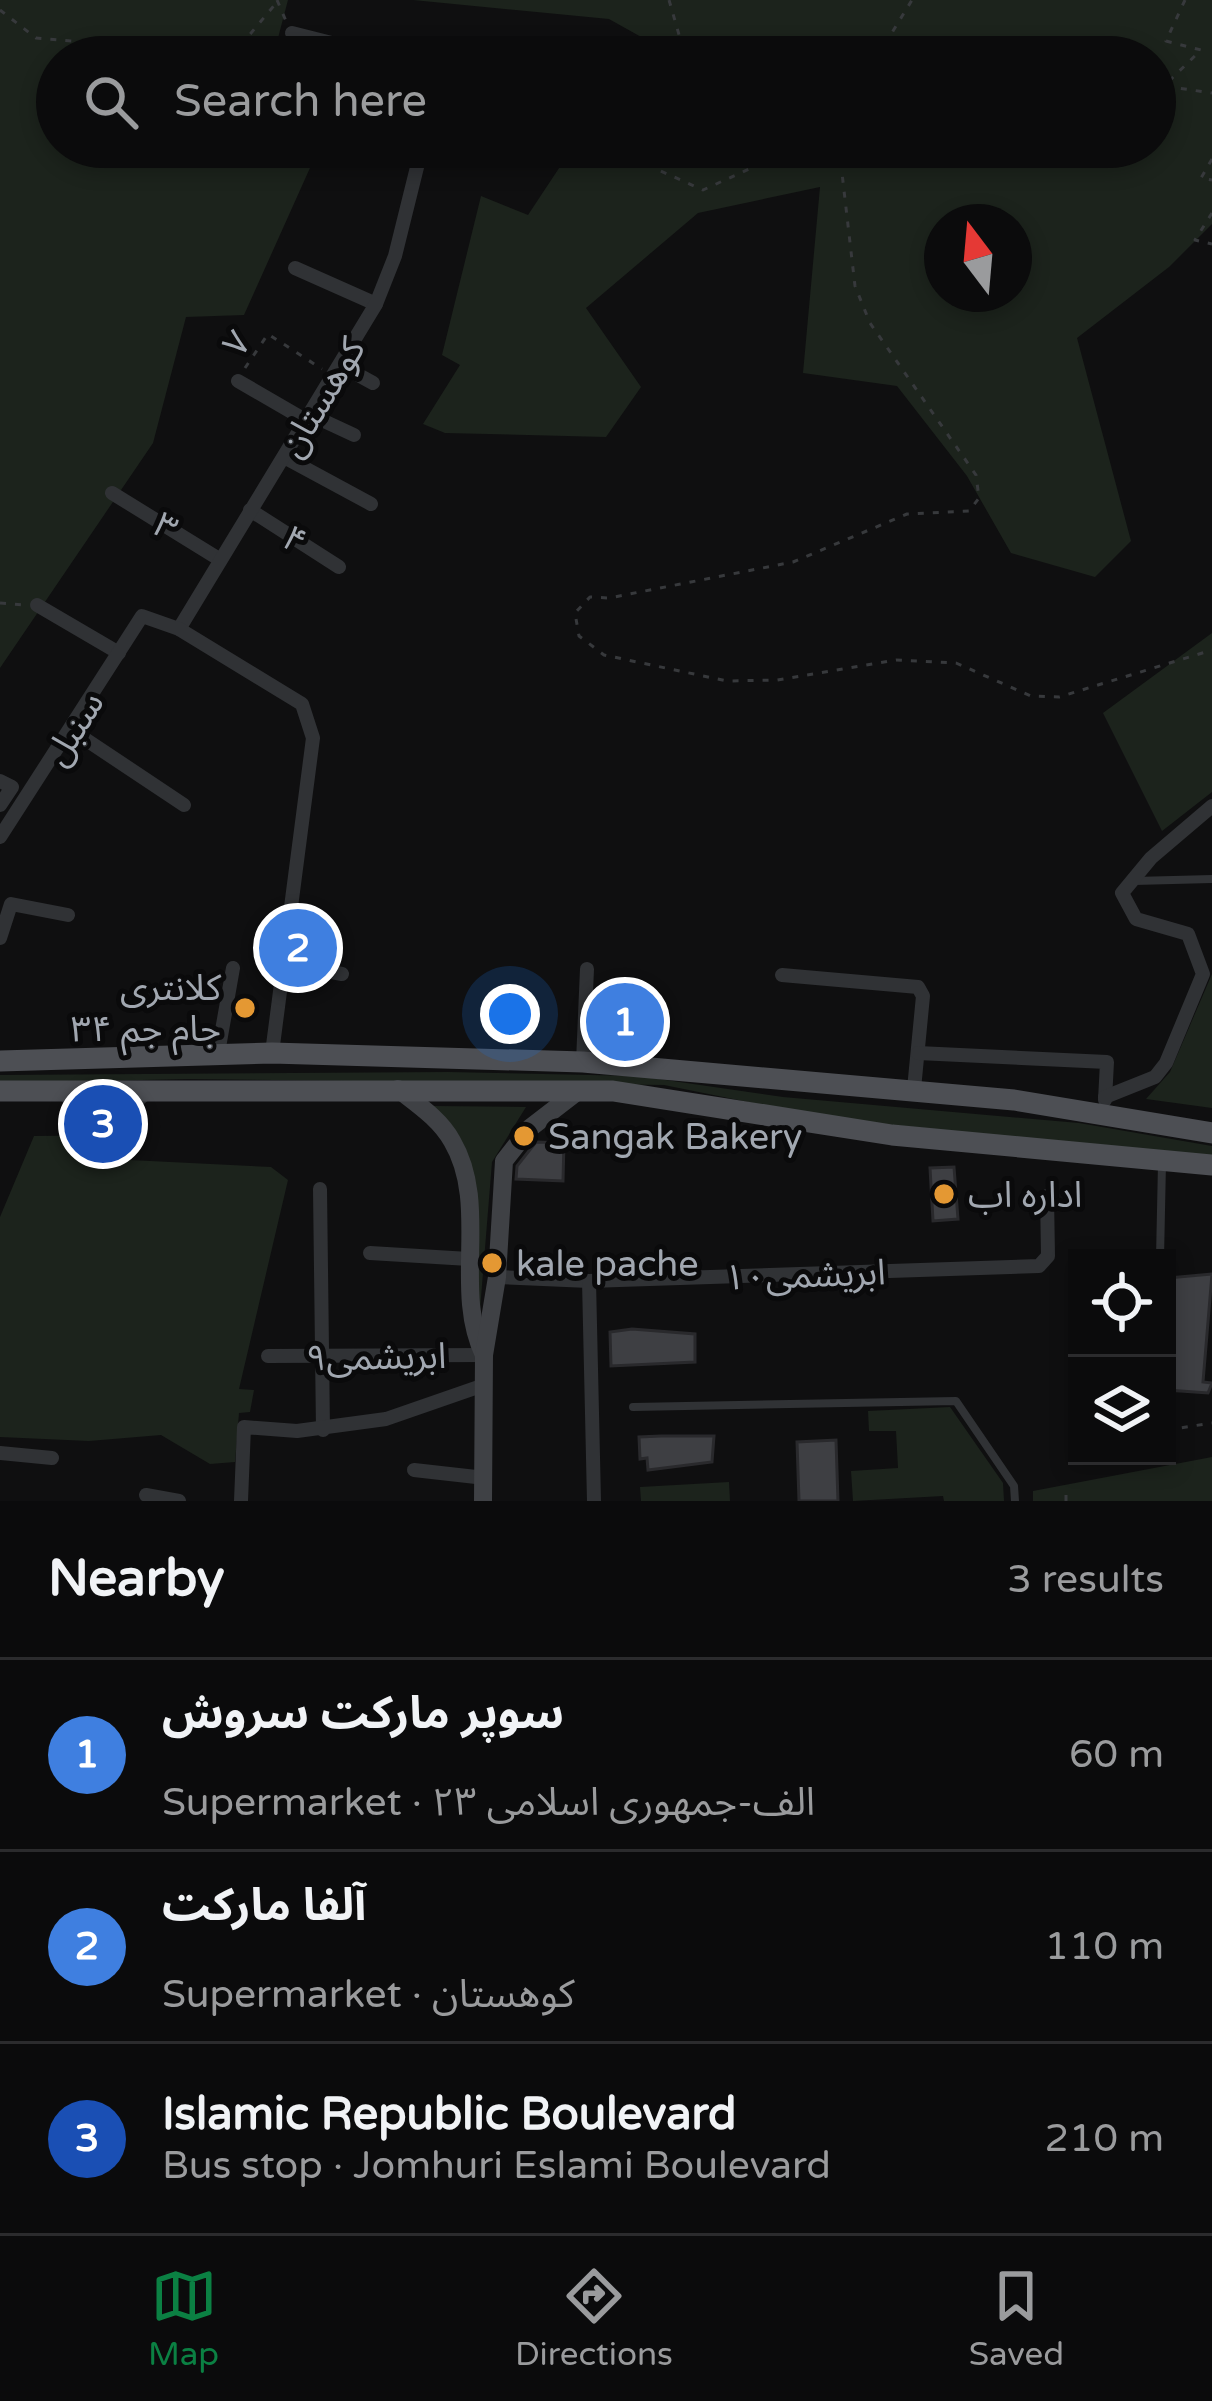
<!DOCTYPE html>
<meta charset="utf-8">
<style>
body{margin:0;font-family:"Varela Round","Noto Sans Arabic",sans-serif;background:#19191a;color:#f1f3f6}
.controls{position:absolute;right:36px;bottom:36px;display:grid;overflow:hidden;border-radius:0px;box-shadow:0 6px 18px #0003}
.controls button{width:108px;height:108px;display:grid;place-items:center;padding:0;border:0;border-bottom:3px solid #2b2b2d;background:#0b0b0c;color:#f1f3f6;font:60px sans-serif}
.compass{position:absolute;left:924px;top:204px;width:108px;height:108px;border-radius:50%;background:#0b0b0c;box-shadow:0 6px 18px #0003;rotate:344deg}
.you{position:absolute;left:510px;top:1014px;width:42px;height:42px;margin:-30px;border:9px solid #fff;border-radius:50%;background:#1a73e8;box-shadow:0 0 0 18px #1a73e833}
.badge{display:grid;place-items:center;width:78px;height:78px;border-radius:50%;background:#0b8043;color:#fff;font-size:39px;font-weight:700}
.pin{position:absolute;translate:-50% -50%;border:6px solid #fff;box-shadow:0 3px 12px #0006}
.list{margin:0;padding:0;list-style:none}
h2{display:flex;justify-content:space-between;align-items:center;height:156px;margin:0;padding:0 48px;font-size:51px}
h2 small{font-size:39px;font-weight:400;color:#9a9b9d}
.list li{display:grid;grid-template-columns:78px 1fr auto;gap:36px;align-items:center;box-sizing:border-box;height:192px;padding:0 48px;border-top:3px solid #2b2b2d}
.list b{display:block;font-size:45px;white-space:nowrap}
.list p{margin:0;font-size:39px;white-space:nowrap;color:#9a9b9d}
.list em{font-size:39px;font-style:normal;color:#9a9b9d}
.icon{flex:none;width:66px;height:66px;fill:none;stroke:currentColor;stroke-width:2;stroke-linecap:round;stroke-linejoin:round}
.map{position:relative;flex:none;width:1212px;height:1501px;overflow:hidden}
.search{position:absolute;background:#0b0b0c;box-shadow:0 6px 18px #0003;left:36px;right:36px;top:36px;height:132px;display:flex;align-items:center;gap:30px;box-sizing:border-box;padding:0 42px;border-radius:66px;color:#9a9b9d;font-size:45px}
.sheet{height:732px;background:#0b0b0c}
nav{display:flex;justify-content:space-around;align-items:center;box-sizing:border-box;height:168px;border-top:3px solid #2b2b2d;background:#0b0b0c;font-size:33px;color:#9a9b9d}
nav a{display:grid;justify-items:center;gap:6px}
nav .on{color:#0b8043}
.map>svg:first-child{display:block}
</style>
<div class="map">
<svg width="1212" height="1501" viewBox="0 0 1212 1501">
<rect width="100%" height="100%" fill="#0f0f10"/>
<g fill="#1c231c" fill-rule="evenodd">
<polygon points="0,0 288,0 273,57 57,57 57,147 274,147 314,159 244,315 186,317 153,443 0,668"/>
<path d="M413,0H1212V224L1169,267L1077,338L1131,541L1095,577L1011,553L967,476L897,386L803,373L820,187L698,213L586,308L641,387L606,437L445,433L423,424L460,365L442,355L481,196L528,215L573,147H1155V57H677L609,19ZM942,222H1014V294H942Z"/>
<polygon points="1212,633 1212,792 1162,831 1103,713"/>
<polygon points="1212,974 1212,1108 1146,1099 1170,1072"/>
<polygon points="448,1072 638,1076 783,1097 1079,1123 1212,1146 1212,1157 832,1119 664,1085 188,1079 0,1083 0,1075"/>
<polygon points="433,1106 526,1107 492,1162 479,1322 474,1196"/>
<polygon points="133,1135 130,1160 271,1167 288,1180 239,1389 254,1390 250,1412 239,1413 235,1462 210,1464 161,1435 89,1441 0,1437 0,1217 34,1136"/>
<polygon points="950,1407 1003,1483 1004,1501 944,1501 943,1496 853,1501 851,1471 898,1468 896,1431 869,1431 868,1411"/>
<polygon points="1212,1457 1212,1501 1033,1501 1033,1491"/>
<polygon points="729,1482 730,1501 641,1501 640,1487"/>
</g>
<g fill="#3e3f43" stroke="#29292c" stroke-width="3">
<polygon points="536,1142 564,1143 563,1181 516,1179 517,1166"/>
<polygon points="954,1167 958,1219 933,1221 930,1168"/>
<polygon points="1212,1274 1203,1382 1212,1383 1208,1393 1167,1390 1167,1278"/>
<polygon points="632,1329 695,1334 695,1362 611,1366 610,1332"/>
<polygon points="661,1436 714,1436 712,1462 648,1470 647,1458 640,1459 639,1437"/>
<polygon points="836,1440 838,1501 799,1501 797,1442"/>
</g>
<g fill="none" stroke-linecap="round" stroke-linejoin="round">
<g stroke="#37393c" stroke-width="3" stroke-dasharray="6 9" stroke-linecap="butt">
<polyline points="277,0 286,21"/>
<polyline points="669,0 682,45 670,57"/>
<polyline points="1185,0 1166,41 1201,50 1164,86 1212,93"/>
<polyline points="0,10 36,38 97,43 107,57"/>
<polyline points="682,47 683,57"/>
<polyline points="231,57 277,2"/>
<polyline points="877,57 912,0"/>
<polyline points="662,147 654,168 703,190 797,147"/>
<polyline points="839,147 855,286 870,323 976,475 979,498 969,511 907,514 793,562 609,598 590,597 575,613 579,636 604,655 727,681 777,680 896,660 956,663 1031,696 1059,697 1212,650"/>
<polyline points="1212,159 1201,178 1212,180"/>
<polyline points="1212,213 1195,240 1212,244"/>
<polyline points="245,368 268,334 322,369"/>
<polyline points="0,603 23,605"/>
<polyline points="1167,1430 1212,1423"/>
<polyline points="1071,1444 1077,1443"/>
<polyline points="1066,1495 1066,1501"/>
</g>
<g stroke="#303235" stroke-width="8">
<polyline points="1134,881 1212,879"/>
<polyline points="64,1098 86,1115 123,1116 145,1098"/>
<polyline points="1160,1258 1162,1163"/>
<polyline points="633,1407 956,1401 1014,1486 1015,1501"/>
</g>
<g stroke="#303235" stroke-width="14">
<polyline points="292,33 387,57"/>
<polyline points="295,268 376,304"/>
<polyline points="342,366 373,383"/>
<polyline points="238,381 307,421"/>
<polyline points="311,415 354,435"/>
<polyline points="286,458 371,504"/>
<polyline points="112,493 219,559"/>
<polyline points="250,510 339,567"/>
<polyline points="37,605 119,653"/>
<polyline points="179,629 376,304 395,256 422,147"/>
<polyline points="73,731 184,805"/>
<polyline points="0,781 12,787 0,805"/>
<polyline points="0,837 142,616 179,629 302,704 313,738 272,1053"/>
<polyline points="0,938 11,904 68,915"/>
<polyline points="283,963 342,974"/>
<polyline points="782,975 918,987 923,996 914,1089"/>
<polyline points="218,1053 233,968"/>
<polyline points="918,1053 1107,1062 1105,1100"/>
<polyline points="583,1062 587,969"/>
<polyline points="1105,1097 1155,1077 1166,1063 1203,974 1188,934 1136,919 1122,893 1151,858 1212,806"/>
<polyline points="320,1189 323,1430"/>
<polyline points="370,1253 469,1259"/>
<polyline points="497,1277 589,1281 1039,1266 1048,1256 1047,1196"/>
<polyline points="589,1281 594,1501"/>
<polyline points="268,1356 484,1355"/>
<polyline points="0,1453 52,1458"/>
<polyline points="414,1470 485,1478"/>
<polyline points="146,1495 179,1501"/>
<polyline points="241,1501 244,1427 297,1431 386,1419 484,1385"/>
</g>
<g stroke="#3f4145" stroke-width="18">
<path d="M398,1089C417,1104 440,1119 452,1141C490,1205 452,1289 484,1355"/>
<polyline points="483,1501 484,1355 497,1277 504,1161 530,1128 578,1091"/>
</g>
<g stroke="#4d4f54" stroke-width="21">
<polyline points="0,1061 272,1053 583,1062 1014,1100 1212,1133"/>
<polyline points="0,1091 613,1091 892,1135 1212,1165"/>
</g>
</g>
<g fill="#e49833" stroke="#0a0a0b" stroke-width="4.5">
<circle cx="245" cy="1008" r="12"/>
<circle cx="524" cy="1136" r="12"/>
<circle cx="944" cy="1194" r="12"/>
<circle cx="492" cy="1263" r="12"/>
</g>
<g text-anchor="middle" stroke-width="10" stroke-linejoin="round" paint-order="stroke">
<g font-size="36" fill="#a1a7b0" stroke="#0a0a0b">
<text transform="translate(236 343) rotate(-53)" y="13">۷</text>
<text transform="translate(321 397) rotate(-59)" y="13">کوهستان</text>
<text transform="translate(166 526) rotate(31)" y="13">۳</text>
<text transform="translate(295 539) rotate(33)" y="13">۴</text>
<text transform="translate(73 728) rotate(-58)" y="13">سنبل</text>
<text transform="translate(805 1274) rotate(-2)" y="13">ابریشمی۱۰</text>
<text transform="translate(376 1356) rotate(-1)" y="13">ابریشمی۹</text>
</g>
<g font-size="36" fill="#a1a7b0" stroke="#0a0a0b" text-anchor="start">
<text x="221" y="1000" text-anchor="end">کلانتری<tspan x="221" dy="41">۳۴ جام جم</tspan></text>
<text x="548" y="1149">Sangak Bakery</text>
<text x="968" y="1207">اداره اب</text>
<text x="516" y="1276">kale pache</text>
</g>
</g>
</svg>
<div class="controls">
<button><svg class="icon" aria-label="locate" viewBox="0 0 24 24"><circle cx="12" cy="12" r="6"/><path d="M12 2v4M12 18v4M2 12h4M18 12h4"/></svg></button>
<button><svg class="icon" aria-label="layers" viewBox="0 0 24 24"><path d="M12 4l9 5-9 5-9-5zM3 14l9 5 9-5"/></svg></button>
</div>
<svg class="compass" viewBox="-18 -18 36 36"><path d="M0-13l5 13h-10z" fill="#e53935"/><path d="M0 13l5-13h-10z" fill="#9a9b9d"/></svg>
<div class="you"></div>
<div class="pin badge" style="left:625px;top:1022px;background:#3f7fe0">1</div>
<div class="pin badge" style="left:298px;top:948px;background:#3f7fe0">2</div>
<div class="pin badge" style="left:103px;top:1124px;background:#1a4fb4">3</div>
<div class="search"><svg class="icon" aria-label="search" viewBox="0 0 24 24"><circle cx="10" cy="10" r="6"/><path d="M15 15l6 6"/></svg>Search here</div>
</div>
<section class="sheet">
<h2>Nearby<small>3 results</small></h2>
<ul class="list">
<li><span class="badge" style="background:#3f7fe0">1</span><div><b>سوپر مارکت سروش</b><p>Supermarket · ۲۳ الف-جمهوری اسلامی</p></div><em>60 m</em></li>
<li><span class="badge" style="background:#3f7fe0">2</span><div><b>آلفا مارکت</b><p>Supermarket · کوهستان</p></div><em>110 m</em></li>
<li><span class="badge" style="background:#1a4fb4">3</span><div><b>Islamic Republic Boulevard</b><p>Bus stop · Jomhuri Eslami Boulevard</p></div><em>210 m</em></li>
</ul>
</section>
<nav>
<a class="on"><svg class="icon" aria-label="map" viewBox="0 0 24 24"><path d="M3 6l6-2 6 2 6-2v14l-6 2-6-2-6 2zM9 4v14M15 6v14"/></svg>Map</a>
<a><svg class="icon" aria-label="directions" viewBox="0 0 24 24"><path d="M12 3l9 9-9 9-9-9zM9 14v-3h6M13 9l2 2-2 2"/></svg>Directions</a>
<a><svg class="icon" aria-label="saved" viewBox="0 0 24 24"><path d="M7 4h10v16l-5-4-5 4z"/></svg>Saved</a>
</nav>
